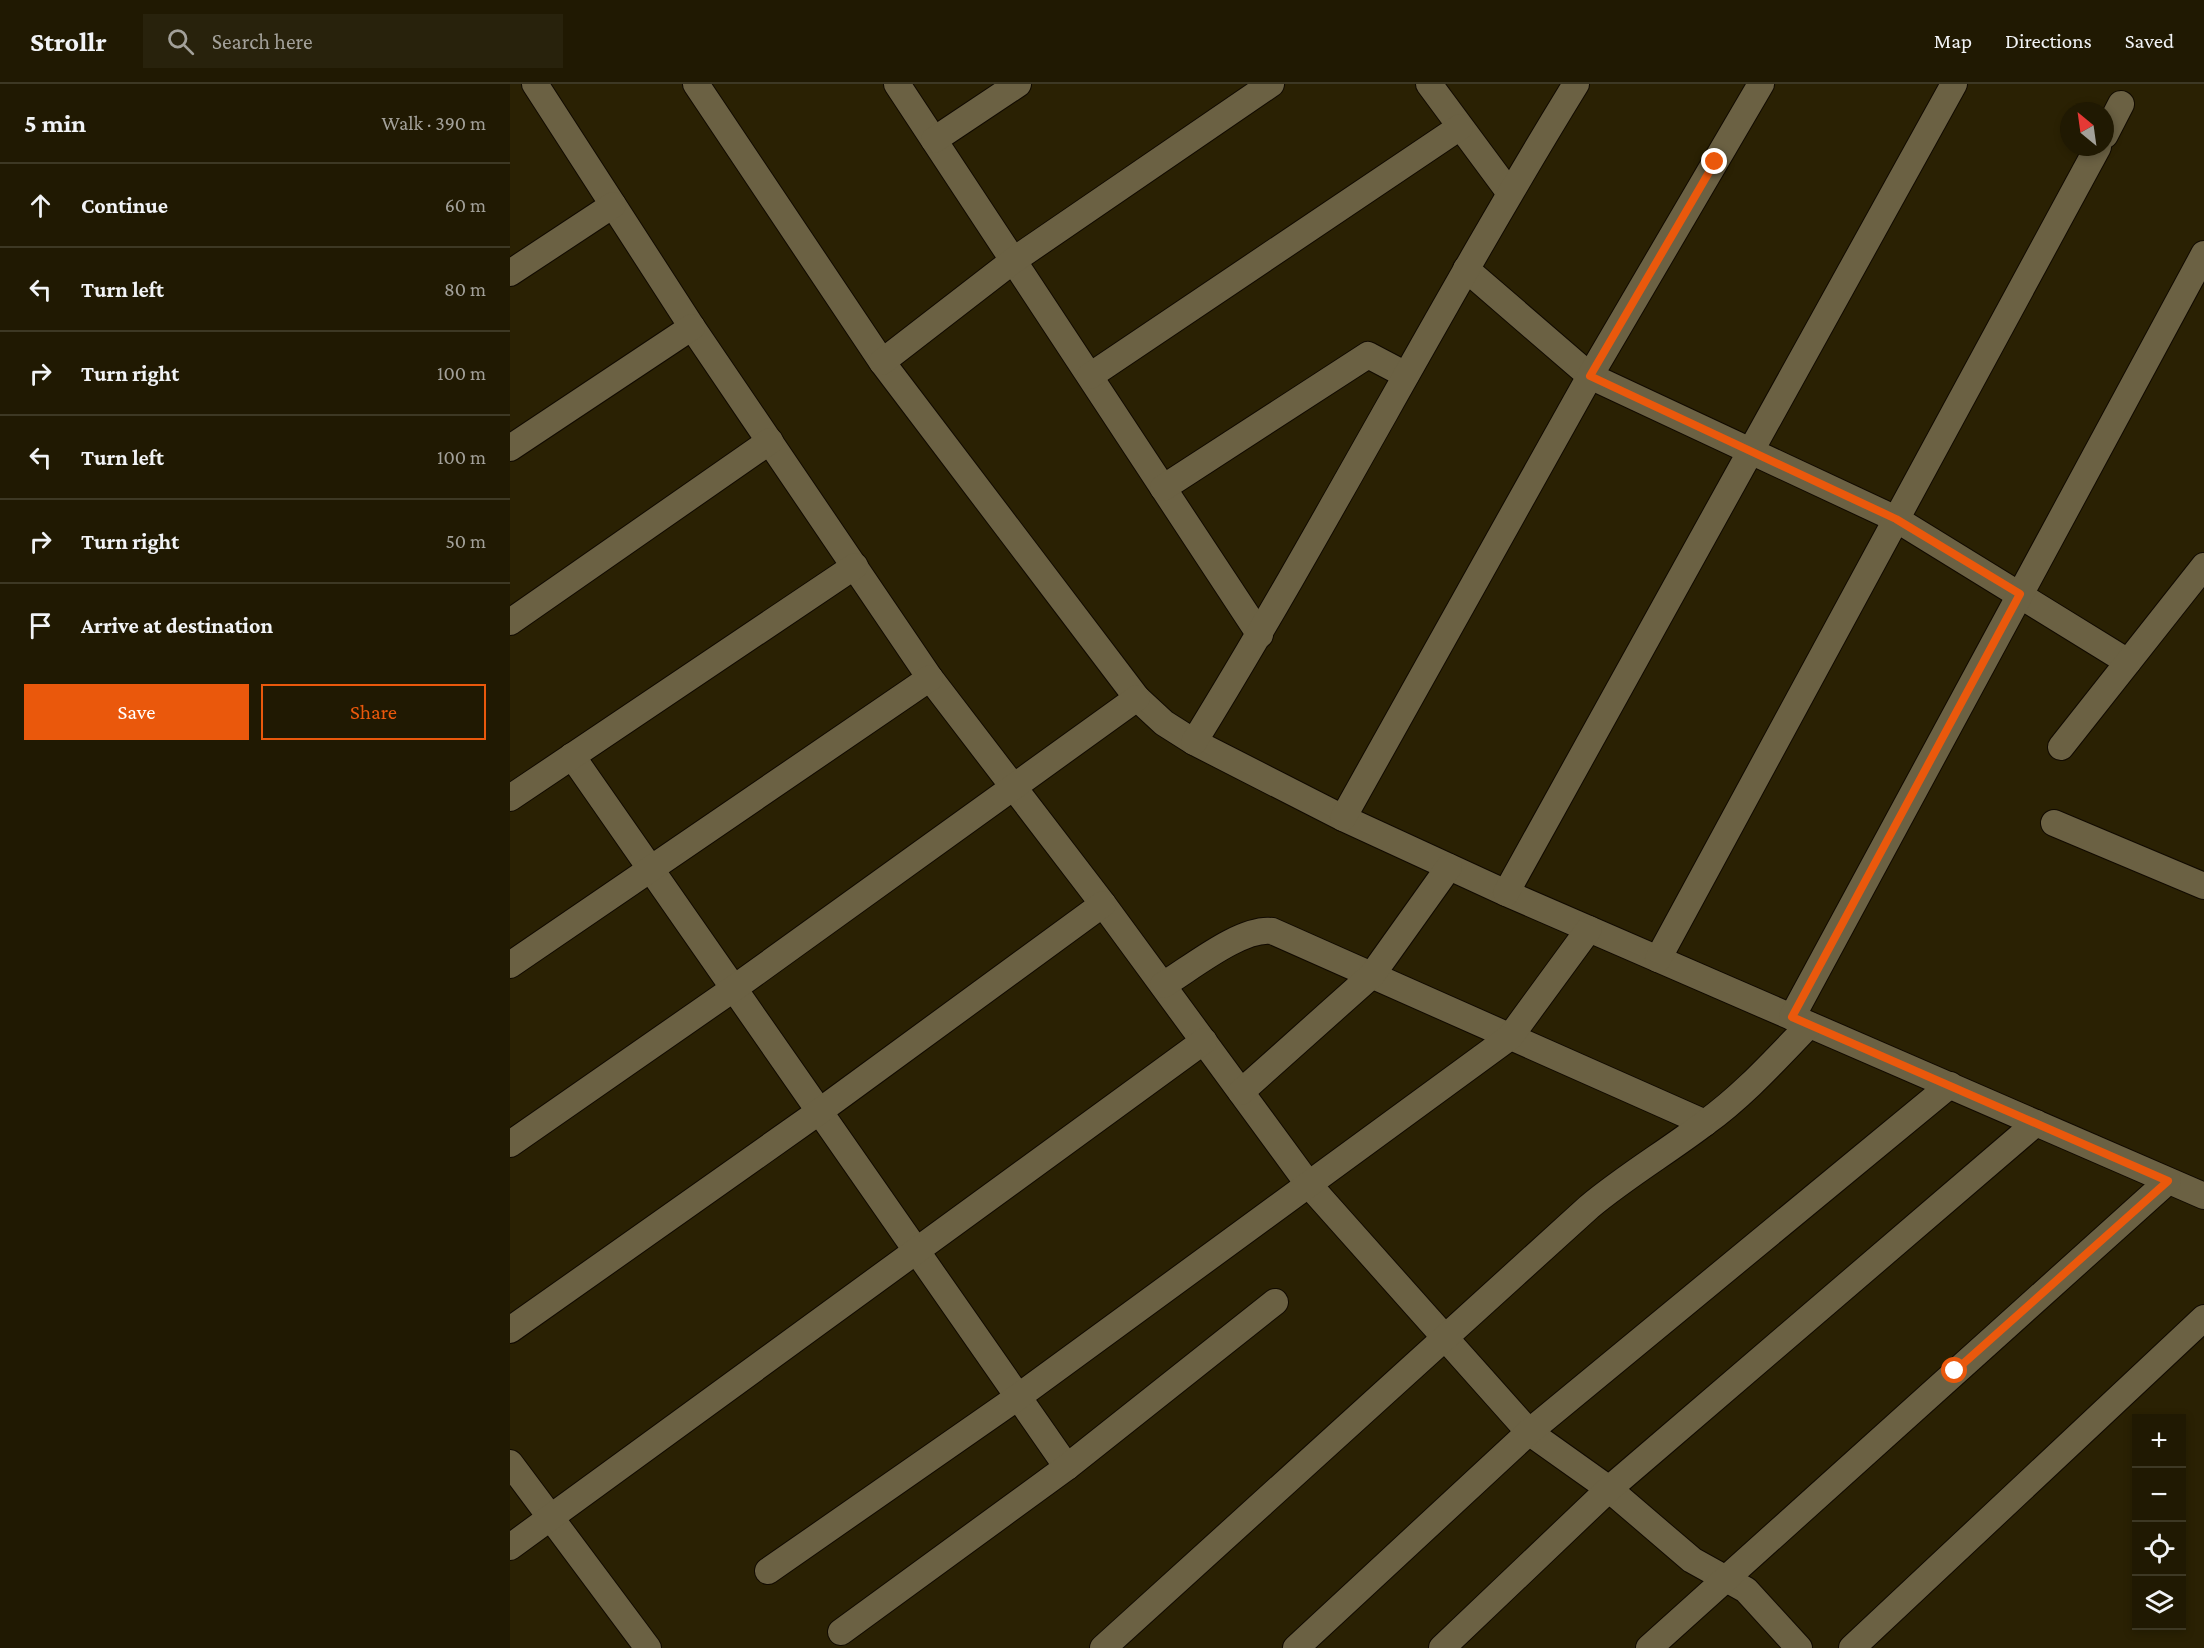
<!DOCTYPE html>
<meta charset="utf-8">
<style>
body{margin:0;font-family:"Crimson Pro",serif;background:#28220c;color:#f1f3f6}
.controls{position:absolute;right:18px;bottom:18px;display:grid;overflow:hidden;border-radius:0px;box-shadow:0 3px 9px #0003}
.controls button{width:54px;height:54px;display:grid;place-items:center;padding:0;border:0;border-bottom:2px solid #3d3824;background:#201902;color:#f1f3f6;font:30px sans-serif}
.compass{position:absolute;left:1550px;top:18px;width:54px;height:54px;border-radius:50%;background:#201902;box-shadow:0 3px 9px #0003;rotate:331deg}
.stop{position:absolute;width:18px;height:18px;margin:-14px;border:4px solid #ea580c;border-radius:50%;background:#fff}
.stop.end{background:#ea580c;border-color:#fff;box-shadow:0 2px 6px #0008}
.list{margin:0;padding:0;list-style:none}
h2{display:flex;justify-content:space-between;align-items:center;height:78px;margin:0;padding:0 24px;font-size:26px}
h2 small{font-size:20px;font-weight:400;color:#a2a099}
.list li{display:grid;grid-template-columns:39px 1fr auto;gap:18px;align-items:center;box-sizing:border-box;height:84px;padding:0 24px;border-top:2px solid #3d3824}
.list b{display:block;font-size:22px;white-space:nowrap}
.list em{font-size:20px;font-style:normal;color:#a2a099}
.actions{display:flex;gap:12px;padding:18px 24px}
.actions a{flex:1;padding:14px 0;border:2px solid #ea580c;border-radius:0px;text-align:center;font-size:21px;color:#ea580c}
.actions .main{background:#ea580c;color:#fff}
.icon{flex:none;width:33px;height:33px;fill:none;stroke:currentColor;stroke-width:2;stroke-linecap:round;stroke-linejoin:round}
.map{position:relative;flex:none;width:1694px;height:1564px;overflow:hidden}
header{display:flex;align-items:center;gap:36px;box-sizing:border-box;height:84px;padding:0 30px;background:#201902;border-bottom:2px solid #3d3824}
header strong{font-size:28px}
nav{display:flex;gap:33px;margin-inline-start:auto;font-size:21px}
.search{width:420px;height:54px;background:#28220c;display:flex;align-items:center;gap:15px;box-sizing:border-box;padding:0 21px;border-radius:0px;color:#a2a099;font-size:22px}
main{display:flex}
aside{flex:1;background:#201902}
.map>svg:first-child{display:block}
</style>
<header>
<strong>Strollr</strong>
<div class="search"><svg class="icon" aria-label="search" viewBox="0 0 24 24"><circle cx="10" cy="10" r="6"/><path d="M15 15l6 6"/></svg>Search here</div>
<nav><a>Map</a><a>Directions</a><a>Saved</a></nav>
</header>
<main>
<aside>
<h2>5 min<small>Walk · 390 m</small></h2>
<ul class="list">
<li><svg class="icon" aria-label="ahead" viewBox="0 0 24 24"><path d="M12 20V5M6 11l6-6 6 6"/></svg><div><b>Continue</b></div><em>60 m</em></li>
<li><svg class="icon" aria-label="left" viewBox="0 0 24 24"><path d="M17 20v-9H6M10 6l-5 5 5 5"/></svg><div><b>Turn left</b></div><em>80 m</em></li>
<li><svg class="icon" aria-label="right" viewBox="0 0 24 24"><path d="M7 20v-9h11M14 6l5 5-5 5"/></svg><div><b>Turn right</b></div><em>100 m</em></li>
<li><svg class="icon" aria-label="left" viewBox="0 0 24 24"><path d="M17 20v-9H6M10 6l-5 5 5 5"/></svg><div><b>Turn left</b></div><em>100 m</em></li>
<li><svg class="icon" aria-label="right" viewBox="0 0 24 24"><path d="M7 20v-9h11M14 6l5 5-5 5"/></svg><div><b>Turn right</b></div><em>50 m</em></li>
<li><svg class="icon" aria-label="arrive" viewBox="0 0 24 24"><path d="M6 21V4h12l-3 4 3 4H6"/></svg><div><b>Arrive at destination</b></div></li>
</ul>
<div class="actions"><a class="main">Save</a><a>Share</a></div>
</aside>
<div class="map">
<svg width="1694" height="1564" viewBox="0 0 1694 1564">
<rect width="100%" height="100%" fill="#2a2103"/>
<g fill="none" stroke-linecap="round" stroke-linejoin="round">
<g stroke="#110a00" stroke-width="28">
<g id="street">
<polyline points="25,0 182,243 420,594 593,820 799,1101 1019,1348 1099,1405 1182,1476 1236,1506 1289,1564"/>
<polyline points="186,0 372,278 627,614 654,639 684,658 833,734 996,809 1694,1112"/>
<polyline points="387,0 750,551"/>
<polyline points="919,0 999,108"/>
<polyline points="1595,51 1611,20"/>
<polyline points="424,56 508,0"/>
<polyline points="956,185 1080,292 1386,435 1618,578"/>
<polyline points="0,189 103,121"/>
<polyline points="372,278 504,176 761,0"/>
<polyline points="580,292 950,43"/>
<polyline points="0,364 182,243"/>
<polyline points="653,404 858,271 896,291"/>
<polyline points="0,538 260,357"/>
<path d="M684,658C817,442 933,216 1066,0"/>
<polyline points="1551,663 1694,482"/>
<polyline points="62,672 557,1383"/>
<polyline points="0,714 345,482"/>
<polyline points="833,734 1080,292 1251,0"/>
<polyline points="1544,739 1694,802"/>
<polyline points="996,809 1444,0"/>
<polyline points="1148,875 1588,63"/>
<polyline points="0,881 420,594"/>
<path d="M653,901C680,885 731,843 762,847L1195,1039"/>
<polyline points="1282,933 1694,170"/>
<polyline points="731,1008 862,891 939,783"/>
<polyline points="0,1060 223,905 627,614"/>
<polyline points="0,1246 310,1027 593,820"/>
<polyline points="0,1379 138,1564"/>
<polyline points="0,1463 694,957"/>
<polyline points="258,1487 508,1313 1000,953 1079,845"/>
<polyline points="331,1548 557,1383 765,1218"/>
<path d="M593,1564L1079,1123C1116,1092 1157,1068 1195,1039C1234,1011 1266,975 1299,941"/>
<polyline points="786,1564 1019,1348 1440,1001"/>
<polyline points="932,1564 1099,1405 1526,1039"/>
<polyline points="1139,1564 1658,1097"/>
<polyline points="1342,1564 1694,1234"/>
</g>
</g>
<use href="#street" stroke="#6b6143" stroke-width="26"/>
</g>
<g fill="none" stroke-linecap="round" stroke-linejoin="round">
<polyline stroke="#ea580c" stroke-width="8" points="1205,78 1080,292 1386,435 1510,510 1282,933 1658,1097 1445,1287"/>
</g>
</svg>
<div class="controls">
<button>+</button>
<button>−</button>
<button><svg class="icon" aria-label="locate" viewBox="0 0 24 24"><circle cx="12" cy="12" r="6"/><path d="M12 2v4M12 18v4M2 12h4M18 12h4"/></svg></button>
<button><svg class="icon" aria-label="layers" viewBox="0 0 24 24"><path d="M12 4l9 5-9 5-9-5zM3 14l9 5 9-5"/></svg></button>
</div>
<svg class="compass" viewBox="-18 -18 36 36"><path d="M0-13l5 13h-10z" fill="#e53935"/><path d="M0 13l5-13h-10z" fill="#a2a099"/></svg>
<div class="stop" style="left:1445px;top:1287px"></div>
<div class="stop end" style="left:1205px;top:78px"></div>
</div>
</main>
